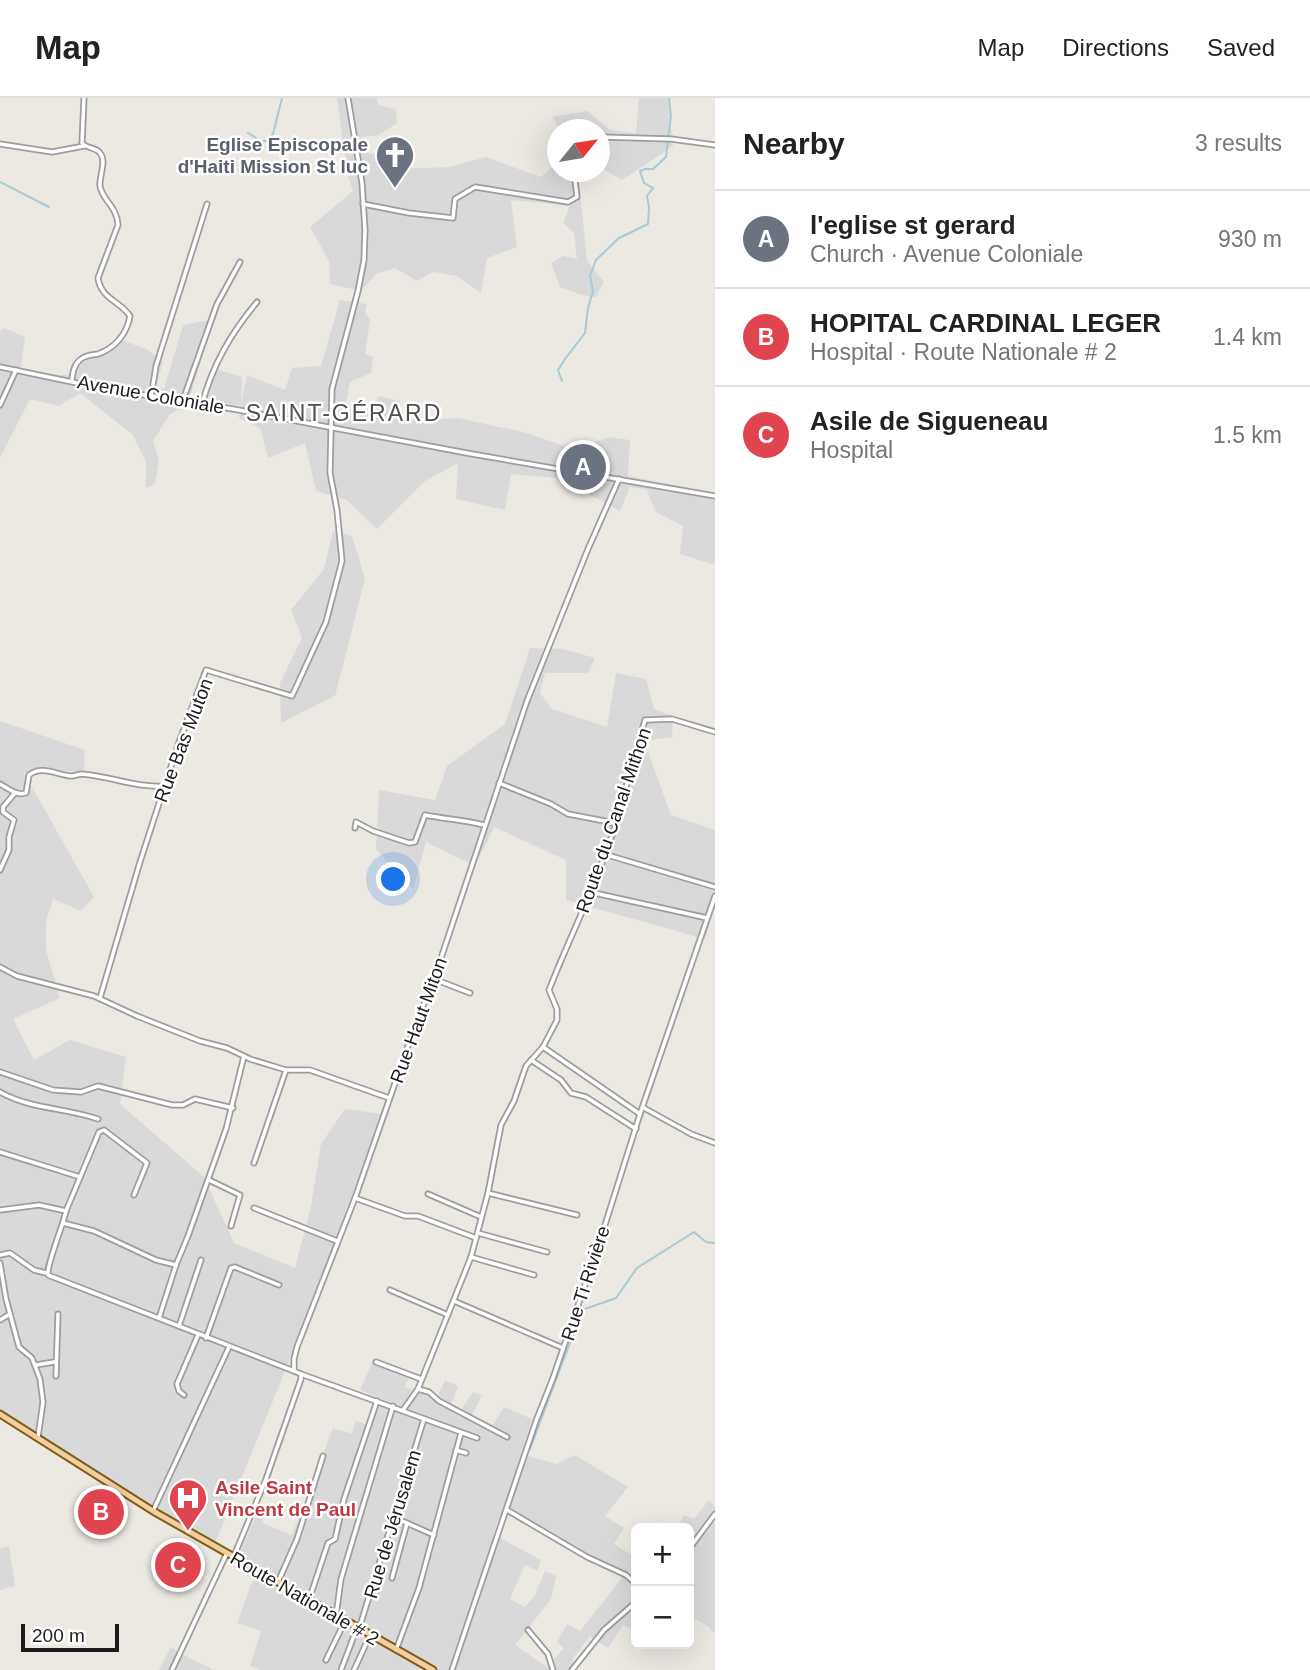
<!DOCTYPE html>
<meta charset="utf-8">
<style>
body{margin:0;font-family:Arial,sans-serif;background:#f6f6f6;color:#222}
.controls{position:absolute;right:21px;bottom:21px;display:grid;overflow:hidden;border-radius:10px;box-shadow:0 7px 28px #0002}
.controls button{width:63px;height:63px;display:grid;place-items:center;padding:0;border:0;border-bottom:2px solid #e0e0e0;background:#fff;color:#222;font:35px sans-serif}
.compass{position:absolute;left:547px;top:21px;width:63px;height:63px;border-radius:50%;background:#fff;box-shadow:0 7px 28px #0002;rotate:60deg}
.scale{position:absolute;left:21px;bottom:18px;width:98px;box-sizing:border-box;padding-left:7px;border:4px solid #1c1c1c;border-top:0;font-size:19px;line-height:24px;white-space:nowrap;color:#1c1c1c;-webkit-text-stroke:5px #fff;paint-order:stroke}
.you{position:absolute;left:394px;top:782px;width:24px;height:24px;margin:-18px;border:5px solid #fff;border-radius:50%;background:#1a73e8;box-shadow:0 0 0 10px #1a73e833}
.badge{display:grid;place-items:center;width:46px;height:46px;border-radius:50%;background:#b01818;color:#fff;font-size:23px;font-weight:700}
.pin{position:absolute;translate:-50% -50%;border:4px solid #fff;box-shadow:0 2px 7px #0006}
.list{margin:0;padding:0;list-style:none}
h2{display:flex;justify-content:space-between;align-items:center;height:91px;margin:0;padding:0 28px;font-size:30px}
h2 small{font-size:23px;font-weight:400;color:#767676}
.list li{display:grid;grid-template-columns:46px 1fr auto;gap:21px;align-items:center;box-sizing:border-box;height:98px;padding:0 28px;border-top:2px solid #e0e0e0}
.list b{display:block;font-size:26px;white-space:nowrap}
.list p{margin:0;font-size:23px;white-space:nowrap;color:#767676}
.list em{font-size:23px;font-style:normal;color:#767676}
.map{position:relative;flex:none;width:715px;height:1572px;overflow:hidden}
header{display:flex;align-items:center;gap:42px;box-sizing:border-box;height:98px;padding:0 35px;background:#fff;border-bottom:2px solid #e0e0e0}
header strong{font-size:33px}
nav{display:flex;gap:38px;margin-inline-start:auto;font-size:24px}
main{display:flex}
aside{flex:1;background:#fff}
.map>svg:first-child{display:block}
</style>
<header>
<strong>Map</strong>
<nav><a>Map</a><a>Directions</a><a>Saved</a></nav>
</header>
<main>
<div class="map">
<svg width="715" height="1572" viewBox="0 0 715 1572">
<rect width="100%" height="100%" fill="#ece9e3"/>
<g fill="#dad9d9" fill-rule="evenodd">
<polygon points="337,0 377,0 378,7 396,11 397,25 379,37 363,39 363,54 383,58 393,71 450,69 486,59 541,79 557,64 558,74 578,74 587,163 604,184 595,199 582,197 560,189 551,165 563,158 577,161 574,135 563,125 570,108 511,102 517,149 487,160 481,195 457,178 433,174 417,183 395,170 376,176 361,193 330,186 329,163 310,129 353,93 347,75"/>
<polygon points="639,0 668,0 673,48 622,82 600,69 600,32 560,31 552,19 587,13 610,32 636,35"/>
<polygon points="340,202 367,206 365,214 370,222 365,256 373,259 371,275 350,284 345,310 372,314 378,298 400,303 396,318 416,323 458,320 527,335 575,352 608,339 630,342 628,378 715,395 715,467 680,456 683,428 656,414 646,391 630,389 620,413 559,380 511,376 505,412 456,401 458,365 425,383 377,431 347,402 316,393 305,345 268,360 260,330 239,320 241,308 201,301 216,271 242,279 241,307 247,277 285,292 292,270 321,268"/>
<polygon points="214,221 187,308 170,316 153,343 159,362 155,386 146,390 146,364 133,337 80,295 59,308 30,301 0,360 0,233 4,230 25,239 20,276 68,277 75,261 95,260 122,242 148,252 163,264 156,288 164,291 183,227"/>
<polygon points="333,433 352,438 365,481 335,598 281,625 280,585 302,540 291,512 324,471"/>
<polygon points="530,550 563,551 595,560 588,575 545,575 540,595 552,611 607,629 616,575 646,581 654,611 673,618 672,639 644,643 671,717 715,732 715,810 705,841 566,802 566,762 494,729 475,768 426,744 413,791 376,751 379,692 435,702 447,668 505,626"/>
<polygon points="0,623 85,652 84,674 37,671 24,675 94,799 81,813 53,801 46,823 46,852 60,900 13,921 34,962 70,942 126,959 120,1006 204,1079 234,1145 295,1170 311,1108 321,1046 345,1011 381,1016 314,1202 215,1445 155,1411 0,1313"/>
<path d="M373,1263L410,1278L405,1289L437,1300L445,1282L458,1288L451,1307L461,1312L473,1294L482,1298L472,1317L493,1327L504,1309L532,1321L521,1356L556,1366L575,1357L628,1389L605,1418L624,1430L614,1446L636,1460V1533L623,1527L608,1550L590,1538L572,1561L576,1572H260L250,1568L261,1533L237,1525L258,1468L239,1456L257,1416L264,1419L262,1425L292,1437L333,1330L352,1336L356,1323L368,1327L381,1301L360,1292ZM501,1415L539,1429L575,1451L625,1476L580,1533L567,1526L557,1544L564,1550L547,1569L515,1547L551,1501L556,1478L545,1473L534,1499L525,1509L510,1501L525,1467L537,1473L541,1462L493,1436Z"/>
<polygon points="709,1402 715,1409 715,1536 709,1529 697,1522 689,1523 689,1430 677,1430 684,1417 694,1421"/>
<polygon points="9,1448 15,1488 0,1492 0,1450"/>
<polygon points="171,1549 185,1558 214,1572 159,1572"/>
</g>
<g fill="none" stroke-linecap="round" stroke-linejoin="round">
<g stroke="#a8cad5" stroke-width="2">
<polyline points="248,35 261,43 267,43 273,36 282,0"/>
<polyline points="0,84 49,109"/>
<polyline points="562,283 558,272 565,261 585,235 588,210 593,193 590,178 596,162 619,140 648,126 649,109 647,98 653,90 644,85 640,73 645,71 653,71 666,59 671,18 669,0"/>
<polyline points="572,1240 582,1212 616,1200 637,1170 694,1134 706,1144 715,1145"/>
<polyline points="530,1351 571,1242"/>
</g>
<g stroke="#9d9d9d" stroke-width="7">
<g id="minor">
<polyline points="600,39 671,41 715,47"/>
<polyline points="0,46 52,54 84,48"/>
<polyline points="363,106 409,115 453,120 455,101 475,89 568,104 577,99 574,74"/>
<polyline points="0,269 106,291 233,311 472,356 715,398"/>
<path d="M72,281C73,274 74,266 81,261C86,257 92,257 98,256C115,250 127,236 130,218C120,203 101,201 98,180L118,127C117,108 102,102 100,88C99,78 107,63 100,55C96,49 87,51 82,45L84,0"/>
<polyline points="151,299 156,268 207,106"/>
<polyline points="183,302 217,206 240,164"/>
<path d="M202,306C213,266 231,235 257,204"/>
<polyline points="0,307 16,272"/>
<polyline points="499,685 551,706 568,716 615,725"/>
<path d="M0,686C8,690 16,698 26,695L29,677C42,667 57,677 71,678C75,678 79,676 82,676C110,678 136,690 164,688"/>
<path d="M355,730L356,724L373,733L409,745L415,744L425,717C445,721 464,722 484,727"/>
<polyline points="604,756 715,789"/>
<polyline points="0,772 9,752 9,739 14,722 3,714 3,709 15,695"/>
<polyline points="590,794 707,820"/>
<polyline points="0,869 17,878 94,898 137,918 200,943 227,950 250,961 286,972 310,972 389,1000"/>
<polyline points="434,881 470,895"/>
<polyline points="100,900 140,764 178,647 206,572 292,598 326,524 342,463 337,412 330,375 332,291 358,193 364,162 365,132 362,85 348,0"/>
<polyline points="543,949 640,1016"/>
<polyline points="531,962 561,982 571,995 586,999 636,1031"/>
<polyline points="0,974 53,992 81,994 98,988 172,1007 183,1007 195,1001 233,1010"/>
<path d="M0,994C30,1011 66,1010 98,1021"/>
<polyline points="644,1010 691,1036 715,1045"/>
<polyline points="0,1054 80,1079"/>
<polyline points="254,1065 286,972"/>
<polyline points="209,1082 240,1097 231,1128"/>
<polyline points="488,1095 577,1117"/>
<polyline points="428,1096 481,1119"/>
<polyline points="355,1100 405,1118 418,1118 476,1140"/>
<polyline points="254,1110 337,1143"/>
<polyline points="0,1112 39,1107 66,1113 99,1034 104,1032 147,1065 134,1097"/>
<path d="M66,1113C63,1128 46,1168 48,1177L294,1273"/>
<polyline points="63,1125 94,1133 156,1162 176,1167"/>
<polyline points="478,1135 547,1154"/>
<polyline points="0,1157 10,1155 34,1172 46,1175"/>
<polyline points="471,1159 534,1177"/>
<polyline points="0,1165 6,1201 19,1249 32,1260 40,1281 43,1304 38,1339"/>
<polyline points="390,1192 448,1217"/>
<polyline points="454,1203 563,1250"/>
<polyline points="159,1220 176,1167 188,1138 226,1031 244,958"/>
<polyline points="0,1222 10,1216"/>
<polyline points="179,1228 201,1162"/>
<polyline points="206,1240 231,1170 235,1169 279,1187"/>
<polyline points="376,1264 421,1281"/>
<polyline points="36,1267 54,1264"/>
<polyline points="301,1276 477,1340"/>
<polyline points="56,1278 58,1216"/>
<polyline points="418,1291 429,1294 439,1303 507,1339"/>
<polyline points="184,1297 179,1293 177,1286 198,1237"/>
<path d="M403,1312L418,1291L471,1159L488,1095L501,1027L514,1003L526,968L543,949L557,922V911L549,892C570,838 597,786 614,731C625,695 634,658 645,622L672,621L715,634"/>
<polyline points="456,1352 466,1355"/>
<polyline points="507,1412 587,1459 626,1477 636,1486"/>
<polyline points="153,1413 229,1249"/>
<polyline points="393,1419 434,1437"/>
<polyline points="689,1451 715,1416"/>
<polyline points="234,1458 266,1381 301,1281 301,1276 294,1273 294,1261 297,1249 355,1100 417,922 432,887 527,603 588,451 619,381"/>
<polyline points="392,1480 407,1425"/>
<polyline points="278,1484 297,1441 323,1358"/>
<polyline points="309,1502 328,1445 335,1441 344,1401 377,1303"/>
<polyline points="336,1518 341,1481 393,1308"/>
<polyline points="359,1531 424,1321"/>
<polyline points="528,1532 548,1556 553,1572"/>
<polyline points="396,1552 419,1490 461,1335"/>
<polyline points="326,1562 345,1523"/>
<polyline points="172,1572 227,1455"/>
<polyline points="341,1572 357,1530"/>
<polyline points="354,1572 370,1537"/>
<polyline points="452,1572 536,1323 553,1280 599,1146 640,1016 715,798"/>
<polyline points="572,1572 604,1532 636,1504"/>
</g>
</g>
<g stroke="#825d11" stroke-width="9">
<polyline id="major" points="0,1316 153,1413 433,1572"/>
</g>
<use href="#minor" stroke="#fff" stroke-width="3.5"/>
<use href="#major" stroke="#f0cfa4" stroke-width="5"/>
</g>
<defs>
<g id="church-pin" transform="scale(2.0125)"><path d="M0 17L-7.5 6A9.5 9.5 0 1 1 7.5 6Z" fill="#6b7280" stroke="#fff"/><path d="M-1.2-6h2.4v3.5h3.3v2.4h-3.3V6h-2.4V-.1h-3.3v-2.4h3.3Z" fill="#fff"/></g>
<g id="hospital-pin" transform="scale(2.0125)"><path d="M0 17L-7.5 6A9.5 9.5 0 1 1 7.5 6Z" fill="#e0444e" stroke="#fff"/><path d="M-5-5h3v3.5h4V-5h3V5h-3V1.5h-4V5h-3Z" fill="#fff"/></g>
</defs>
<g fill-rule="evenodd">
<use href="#church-pin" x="395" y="57"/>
<use href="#hospital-pin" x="188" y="1400"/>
</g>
<g text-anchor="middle" stroke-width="5" stroke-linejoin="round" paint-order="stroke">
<g font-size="19" font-weight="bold" fill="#5b616d" stroke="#fff" text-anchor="end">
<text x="368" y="53">Eglise Episcopale<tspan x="368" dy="22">d'Haiti Mission St luc</tspan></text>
</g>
<g font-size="19" fill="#1c1c1c" stroke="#fff">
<text transform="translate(151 296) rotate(10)" y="7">Avenue Coloniale</text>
<text transform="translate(183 642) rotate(-69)" y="7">Rue Bas Muton</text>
<text transform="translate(613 722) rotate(-71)" y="7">Route du Canal Mithon</text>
<text transform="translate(418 922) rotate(-70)" y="7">Rue Haut Miton</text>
<text transform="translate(585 1185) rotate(-72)" y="7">Rue Ti Rivière</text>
<text transform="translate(392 1426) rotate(-73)" y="7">Rue de Jérusalem</text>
<text transform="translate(305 1500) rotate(30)" y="7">Route Nationale # 2</text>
</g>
<g font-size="19" font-weight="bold" fill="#be3a42" stroke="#fff" text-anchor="start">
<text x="215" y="1396">Asile Saint<tspan x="215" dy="22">Vincent de Paul</tspan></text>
</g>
<g font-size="23" letter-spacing="2" fill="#4f4f4f" stroke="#fff">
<text x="344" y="323">SAINT-GÉRARD</text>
</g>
</g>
</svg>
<div class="controls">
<button>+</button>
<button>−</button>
</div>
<svg class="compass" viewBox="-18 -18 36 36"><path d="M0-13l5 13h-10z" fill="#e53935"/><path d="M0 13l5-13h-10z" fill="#767676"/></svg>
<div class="scale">200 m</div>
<div class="you"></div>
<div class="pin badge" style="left:583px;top:369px;background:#6b7280">A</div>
<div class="pin badge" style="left:101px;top:1414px;background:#e0444e">B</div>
<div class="pin badge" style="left:178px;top:1467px;background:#e0444e">C</div>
</div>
<aside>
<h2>Nearby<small>3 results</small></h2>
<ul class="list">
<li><span class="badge" style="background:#6b7280">A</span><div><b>l'eglise st gerard</b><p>Church · Avenue Coloniale</p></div><em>930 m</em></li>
<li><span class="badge" style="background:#e0444e">B</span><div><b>HOPITAL CARDINAL LEGER</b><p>Hospital · Route Nationale # 2</p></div><em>1.4 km</em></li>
<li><span class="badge" style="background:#e0444e">C</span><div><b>Asile de Sigueneau</b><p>Hospital</p></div><em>1.5 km</em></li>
</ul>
</aside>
</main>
